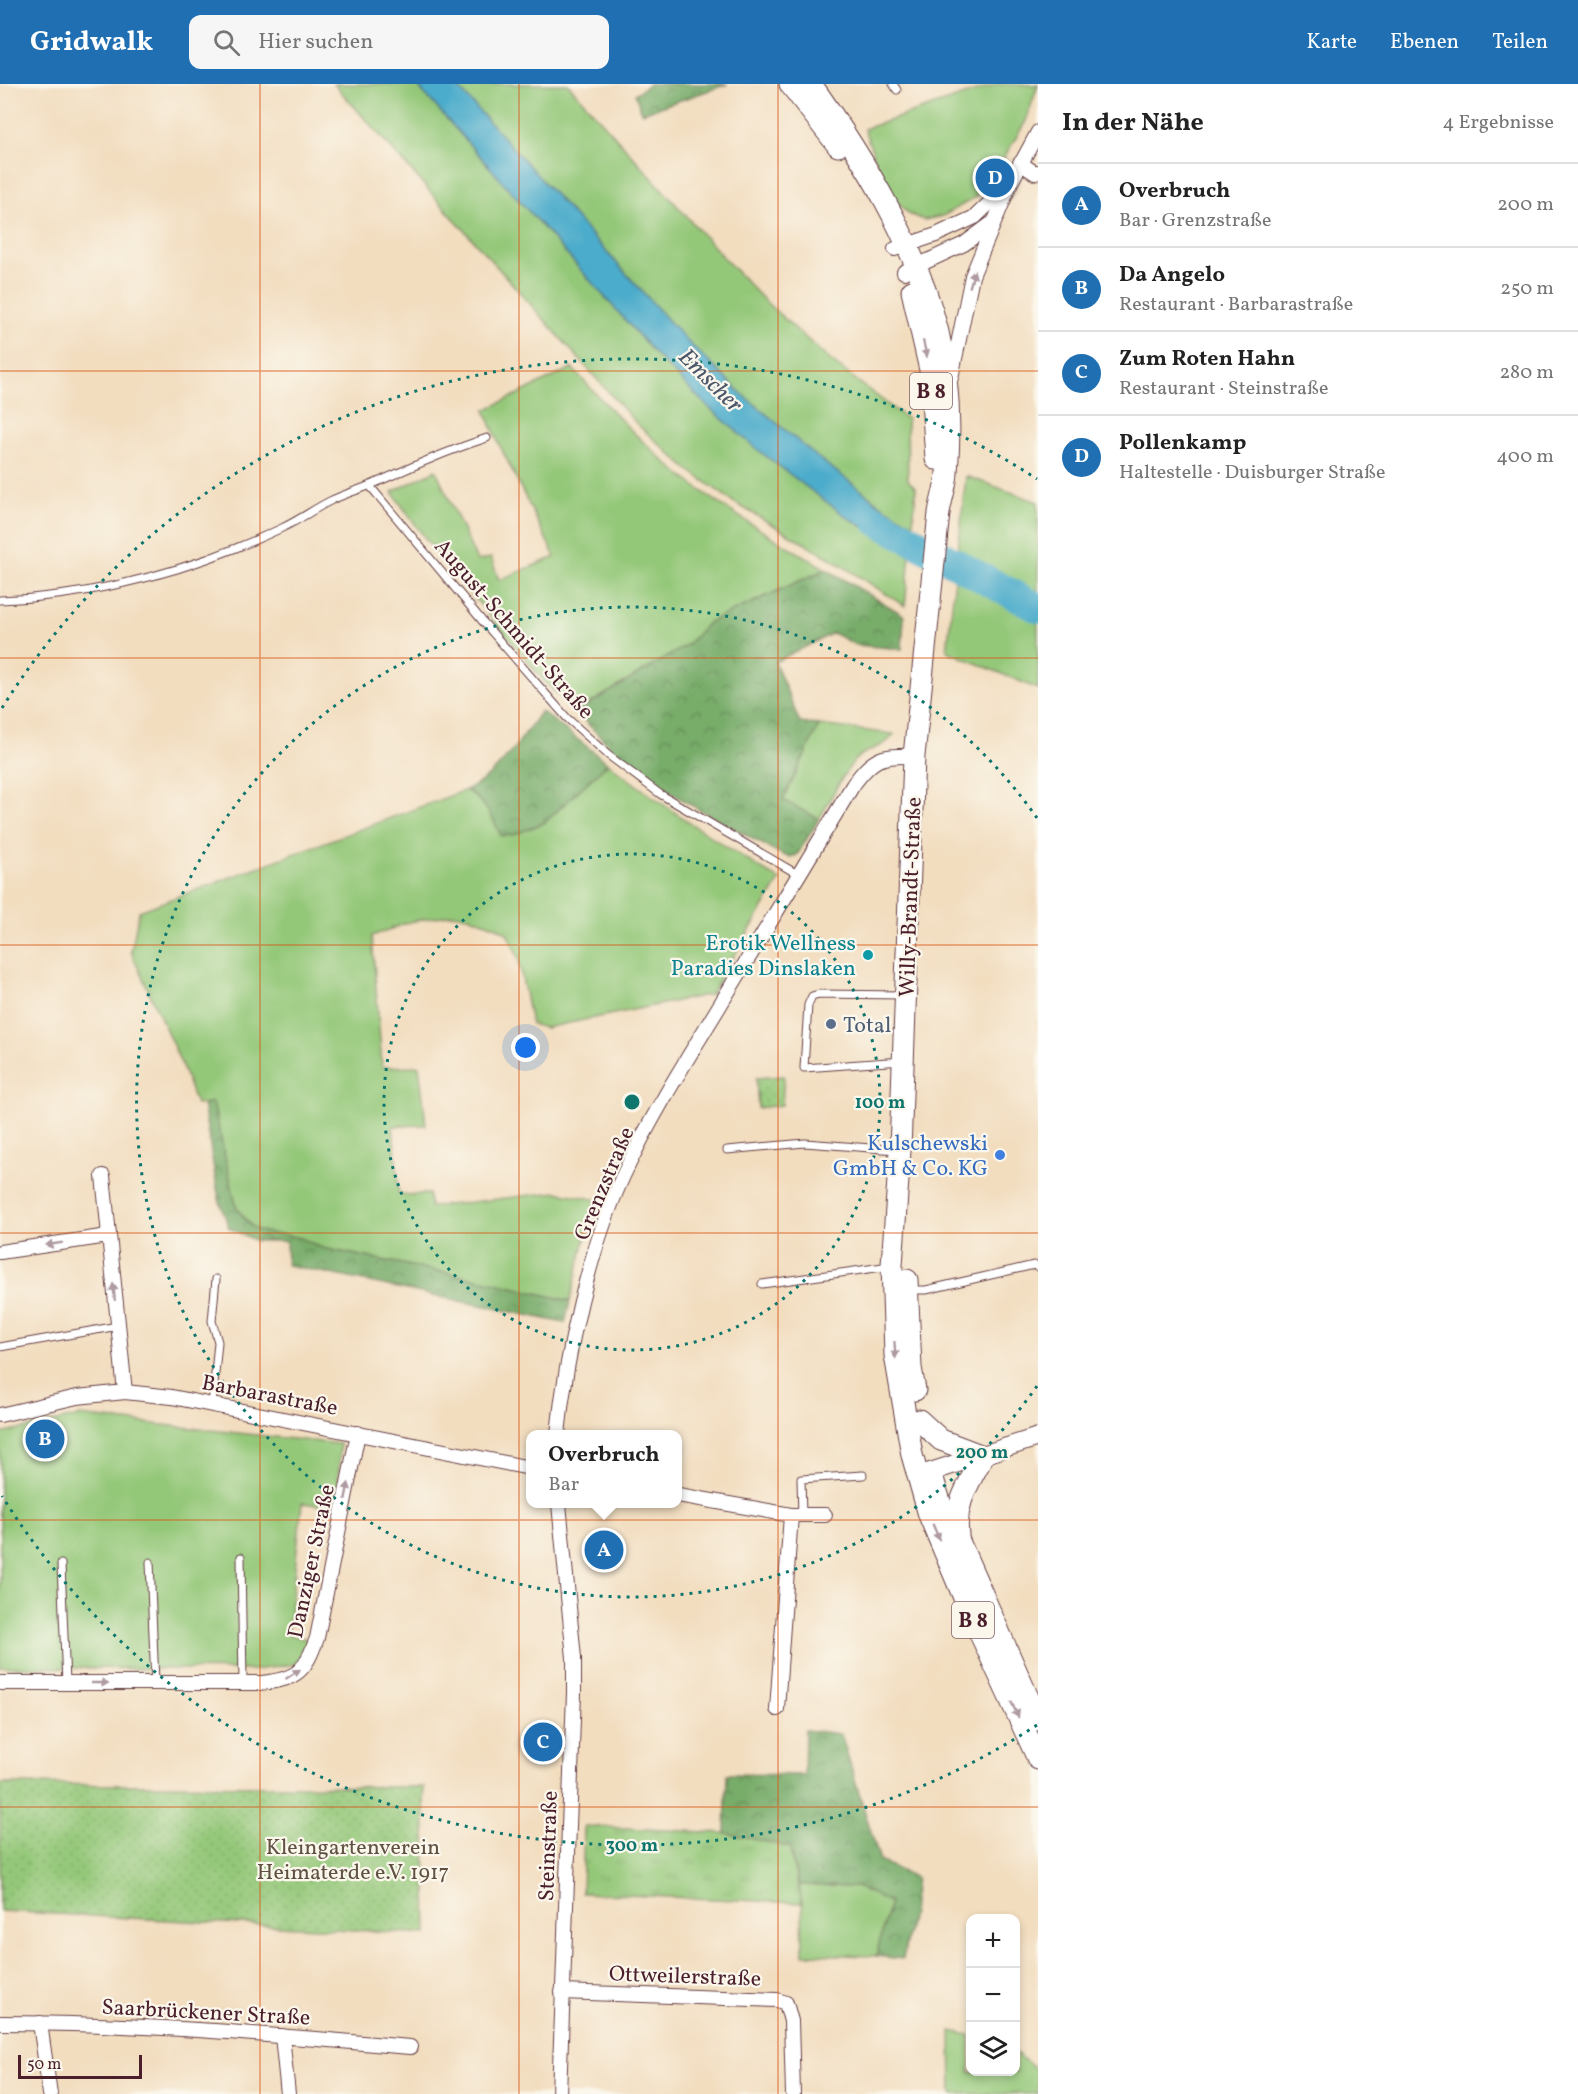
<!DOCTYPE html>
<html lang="de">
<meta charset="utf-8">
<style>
body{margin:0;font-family:Vollkorn,serif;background:#f6f6f6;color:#222}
.controls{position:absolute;right:18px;bottom:18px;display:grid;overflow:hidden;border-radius:12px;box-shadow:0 3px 9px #0003}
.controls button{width:54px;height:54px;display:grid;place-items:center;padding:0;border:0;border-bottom:2px solid #e0e0e0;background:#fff;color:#222;font:30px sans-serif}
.scale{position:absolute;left:18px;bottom:15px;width:124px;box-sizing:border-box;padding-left:6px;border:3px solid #4a1f2b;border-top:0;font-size:16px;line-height:21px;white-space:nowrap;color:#4a1f2b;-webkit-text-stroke:4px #fbf7ec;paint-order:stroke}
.you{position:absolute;left:526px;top:964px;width:21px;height:21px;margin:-15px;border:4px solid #fff;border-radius:50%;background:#1a73e8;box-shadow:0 0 0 9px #1a73e833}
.badge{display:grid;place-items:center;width:39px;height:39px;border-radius:50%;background:#1f6fb2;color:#fff;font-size:20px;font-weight:700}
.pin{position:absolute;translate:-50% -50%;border:3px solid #fff;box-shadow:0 2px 6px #0006}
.popup{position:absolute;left:526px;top:1346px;width:156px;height:78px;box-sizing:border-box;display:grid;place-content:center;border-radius:12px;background:#fff;filter:drop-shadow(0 2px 4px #0005);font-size:20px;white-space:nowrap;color:#767676}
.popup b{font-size:22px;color:#222}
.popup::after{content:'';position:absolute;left:50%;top:100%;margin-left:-12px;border:12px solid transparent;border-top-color:#fff}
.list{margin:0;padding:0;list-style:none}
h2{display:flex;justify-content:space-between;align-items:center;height:78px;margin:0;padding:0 24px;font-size:26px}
h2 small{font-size:20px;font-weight:400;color:#767676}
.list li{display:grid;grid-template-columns:39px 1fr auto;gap:18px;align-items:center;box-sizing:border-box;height:84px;padding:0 24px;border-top:2px solid #e0e0e0}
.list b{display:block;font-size:22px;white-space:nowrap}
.list p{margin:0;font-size:20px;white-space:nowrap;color:#767676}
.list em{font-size:20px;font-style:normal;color:#767676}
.icon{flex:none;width:33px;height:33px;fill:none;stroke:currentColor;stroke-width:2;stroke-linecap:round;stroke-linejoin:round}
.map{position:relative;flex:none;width:1038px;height:2010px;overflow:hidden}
header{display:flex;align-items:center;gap:36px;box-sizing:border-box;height:84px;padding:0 30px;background:#1f6fb2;color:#fff}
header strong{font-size:28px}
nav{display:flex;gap:33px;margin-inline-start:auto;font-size:21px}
.search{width:420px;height:54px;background:#f6f6f6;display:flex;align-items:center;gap:15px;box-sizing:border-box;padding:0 21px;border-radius:12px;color:#767676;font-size:22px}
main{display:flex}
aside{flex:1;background:#fff}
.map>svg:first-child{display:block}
</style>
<header>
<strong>Gridwalk</strong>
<div class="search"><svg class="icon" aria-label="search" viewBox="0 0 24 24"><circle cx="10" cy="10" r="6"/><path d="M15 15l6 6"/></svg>Hier suchen</div>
<nav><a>Karte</a><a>Ebenen</a><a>Teilen</a></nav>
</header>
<main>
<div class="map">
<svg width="1038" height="2010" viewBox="0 0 1038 2010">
<defs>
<pattern id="forest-crowns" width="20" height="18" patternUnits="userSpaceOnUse" patternTransform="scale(1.5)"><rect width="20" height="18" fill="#77ac69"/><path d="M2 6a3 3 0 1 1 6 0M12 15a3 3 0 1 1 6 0" fill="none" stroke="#648b57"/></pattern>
<pattern id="park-tufts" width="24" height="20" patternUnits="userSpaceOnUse" patternTransform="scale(1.5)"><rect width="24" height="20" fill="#94c879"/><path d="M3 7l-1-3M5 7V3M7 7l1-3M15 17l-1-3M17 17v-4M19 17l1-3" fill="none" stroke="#81ab69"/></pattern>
<pattern id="garden-dots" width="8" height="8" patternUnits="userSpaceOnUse" patternTransform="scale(1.5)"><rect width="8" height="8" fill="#94c879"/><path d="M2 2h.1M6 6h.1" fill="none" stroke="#81ab69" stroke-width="1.8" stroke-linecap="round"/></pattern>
</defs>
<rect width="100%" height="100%" fill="#fbf7ec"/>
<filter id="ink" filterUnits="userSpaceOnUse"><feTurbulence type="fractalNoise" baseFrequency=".0167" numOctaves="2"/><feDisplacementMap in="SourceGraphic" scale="12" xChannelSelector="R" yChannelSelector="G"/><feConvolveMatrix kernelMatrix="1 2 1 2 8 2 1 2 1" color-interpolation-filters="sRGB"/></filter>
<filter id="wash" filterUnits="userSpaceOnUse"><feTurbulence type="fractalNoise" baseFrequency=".008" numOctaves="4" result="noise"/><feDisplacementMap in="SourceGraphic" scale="24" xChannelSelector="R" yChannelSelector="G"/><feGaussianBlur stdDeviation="1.35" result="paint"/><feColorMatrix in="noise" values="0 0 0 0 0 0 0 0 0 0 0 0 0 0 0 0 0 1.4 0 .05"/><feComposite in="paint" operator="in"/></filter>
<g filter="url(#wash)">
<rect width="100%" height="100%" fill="#f2ddbf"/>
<g fill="#94c879" stroke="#6f7452" stroke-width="1.5">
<polygon points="334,0 416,0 657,272 705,320 758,366 817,411 847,433 910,471 905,522 830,474 735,419 686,384 637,340"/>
<polygon points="455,0 568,0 723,173 767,219 830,276 907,335 908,396 916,404 913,440 885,424 817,373 740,308 687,257"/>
<polygon points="997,0 1038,1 1026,37 993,92 974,114 943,132 924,136 909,130 898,119 878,83 864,45"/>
<path d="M572,284C608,323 645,363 687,396C731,430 779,457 826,485L709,538L687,561L576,628L544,597L428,458L392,408L436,386L477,477L491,474L499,496L555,473L498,358L485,326Z"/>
<polygon points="966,392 1038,418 1038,605 947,567"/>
<path d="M819,641L894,650C886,664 868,663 856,675C843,688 829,719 819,735L783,717Z"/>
<path d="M608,679C663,723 720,760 780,796L711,910L545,944L531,940L518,872L507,849L497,843L468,832L453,830L409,838L372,852L382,983L419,982L425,1032L426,1041L393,1042L399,1111L429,1110L430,1123L557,1108L599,1116L585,1155L570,1217L487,1197L322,1164C315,1161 307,1156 300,1154C265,1144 259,1159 236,1122L213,1019L196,1020L181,979L131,868L139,827L466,706C484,717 493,732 501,752L544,739Z"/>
<polygon points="79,1332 340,1360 337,1423 302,1419 288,1550 309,1556 295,1580 254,1586 0,1583 0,1350"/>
<polygon points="799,1801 857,1803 890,1818 876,1872 803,1870 802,1819"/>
<polygon points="951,1947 970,1951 970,1988 1016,1988 1016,1969 1038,1987 1038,2010 952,2010"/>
</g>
<g fill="url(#forest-crowns)" stroke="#60664a" stroke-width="1.5">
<polygon points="649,0 728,0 642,29 635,10"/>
<path d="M826,485L902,530L904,533L902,565L856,561L833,549L775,578L800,639L819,641L783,716L819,735L797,771L789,773L783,771C726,740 664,711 615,667C602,655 589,641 576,628L687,561L709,538Z"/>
<path d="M541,627L608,679L544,739L513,751L501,752C493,733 484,717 466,706C496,694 523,653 541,627Z"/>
<path d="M213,1018L236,1122C259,1159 265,1144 300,1154C307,1156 315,1161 322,1164L487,1197L570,1217L565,1239L287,1181L286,1157H256L229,1144L219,1115L203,1020Z"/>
<polygon points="805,1646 841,1650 880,1777 916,1794 912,1828 903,1875 876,1872 890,1818 857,1803 799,1801 789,1763 725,1749 727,1690 804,1691"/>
</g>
<polygon fill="url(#park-tufts)" stroke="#6f7452" stroke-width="1.5" points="584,1742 725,1749 789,1763 802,1819 582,1809"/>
<g fill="url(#garden-dots)" stroke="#6f7452" stroke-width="1.5">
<polygon points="784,992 782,1021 758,1024 756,994"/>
<polygon points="0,1700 424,1703 427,1850 0,1827"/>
</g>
<polygon fill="#4caccb" stroke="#4b667b" stroke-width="1.5" points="416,0 455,0 687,257 740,308 817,373 885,424 913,440 910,471 847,433 817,411 758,366 705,320 657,272"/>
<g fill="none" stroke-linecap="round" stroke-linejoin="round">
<polyline stroke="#4caccb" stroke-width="30" points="877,437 1038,524"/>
</g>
</g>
<g filter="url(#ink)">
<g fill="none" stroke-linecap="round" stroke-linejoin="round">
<g stroke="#633c41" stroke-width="9">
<g id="service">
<polyline points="893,0 897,6"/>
<polyline points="370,402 484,539 567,634 608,671 660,710 799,791"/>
<path d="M0,516C79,513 162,494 236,464C251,458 267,451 282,444C299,436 314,425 330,417C344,410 359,406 373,400C411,383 447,367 487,354"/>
<polyline points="902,977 804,984 808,921 812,912 819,910 903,911"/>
<polyline points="727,1066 805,1059 897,1066"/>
<polyline points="762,1200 890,1182"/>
<polyline points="911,1206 926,1206 1034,1181 1038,1183"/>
<polyline points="0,1263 118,1242"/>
<polyline points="212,1321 218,1258 212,1237 216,1195"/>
<polyline points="802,1431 801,1395 863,1391"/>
<polyline points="241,1473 243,1599"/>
<polyline points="150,1478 155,1599"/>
<polyline points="61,1480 66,1599"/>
</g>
</g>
<g stroke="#633c41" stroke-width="16">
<g id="minor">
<polyline points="1020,79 1035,89 1038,88"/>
<polyline points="895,165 936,151 975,133 1005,104"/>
<polyline points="904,188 964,160 991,140"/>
<polyline points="951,294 972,192 1011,98 1038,48"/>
<polyline points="103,1092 125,1308"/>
<polyline points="0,1168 108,1152"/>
<polyline points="0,1331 77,1313 125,1308 172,1313 530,1384"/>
<path d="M558,1350C566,1269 589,1166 623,1092C650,1034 684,980 717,926C762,851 808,776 853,701C873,674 880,671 914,672"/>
<polyline points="678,1411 791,1431 825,1431"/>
<path d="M0,1599H262C298,1595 305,1587 317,1554L358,1349"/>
<polyline points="777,1625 791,1431"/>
<polyline points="562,1908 777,1916 786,1919 791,1937 793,2010"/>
<path d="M0,1939C137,1939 274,1951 410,1963"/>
<polyline points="40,1939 50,2010"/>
<polyline points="282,1952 288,2010"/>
<polyline points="559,2010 574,1609 574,1574 559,1420"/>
</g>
</g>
<g stroke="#633c41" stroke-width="20">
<polyline id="secondary" points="918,1392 1038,1353"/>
</g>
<g stroke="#633c41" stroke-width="23">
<g id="primary">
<polyline points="790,0 838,62"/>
<path d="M811,0C864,75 915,158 938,248C949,294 951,342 947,389C946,402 941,416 939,429L914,672L900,1067L892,1181L895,1271L912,1371L929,1431L970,1528L1038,1675"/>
<polyline points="912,207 930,286 936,375"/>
<polyline points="907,1196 911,1284 915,1306"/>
<path d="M919,1336L941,1356L983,1372C969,1400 954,1419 958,1451"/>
<polyline points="934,1398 942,1424 958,1455 1038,1636"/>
</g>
</g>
<use href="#service" stroke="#fff" stroke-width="7"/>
<use href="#minor" stroke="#fff" stroke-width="14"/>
<use href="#secondary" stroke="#fff" stroke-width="18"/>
<use href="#primary" stroke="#fff" stroke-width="21"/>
</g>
<defs><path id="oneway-solid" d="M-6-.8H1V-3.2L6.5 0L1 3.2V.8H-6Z" transform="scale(1.5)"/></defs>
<g fill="#ae9aa0">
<use href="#oneway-solid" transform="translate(972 195) rotate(-74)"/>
<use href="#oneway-solid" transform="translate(925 265) rotate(77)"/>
<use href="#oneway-solid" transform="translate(54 1160) rotate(171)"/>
<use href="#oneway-solid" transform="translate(114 1208) rotate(-96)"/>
<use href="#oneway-solid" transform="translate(895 1266) rotate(86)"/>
<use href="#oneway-solid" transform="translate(347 1407) rotate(-79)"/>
<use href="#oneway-solid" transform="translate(936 1448) rotate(67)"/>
<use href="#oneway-solid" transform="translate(293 1590) rotate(-33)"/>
<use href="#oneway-solid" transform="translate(100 1599)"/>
<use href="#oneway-solid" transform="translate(1015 1626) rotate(65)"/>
</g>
</g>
<path fill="none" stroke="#d8530f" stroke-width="1.5" stroke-opacity="0.55" d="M260,0V2010M519,0V2010M778,0V2010M0,287H1038M0,574H1038M0,861H1038M0,1149H1038M0,1436H1038M0,1723H1038"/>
<g fill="none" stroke="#0f766e" stroke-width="3" stroke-dasharray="3 6">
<circle cx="632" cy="1018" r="248"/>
<path d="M1037 1302A495 495 0 1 1 1037 734"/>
<path d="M1037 1641A743 743 0 0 1 2 1412M2 624A743 743 0 0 1 1037 395"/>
</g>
<circle fill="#0f9aa8" stroke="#fbf7ec" stroke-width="2" cx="868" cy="871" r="6"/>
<circle fill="#5c6f8a" stroke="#fbf7ec" stroke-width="2" cx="831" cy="940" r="6"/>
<circle fill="#3f7fe0" stroke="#fbf7ec" stroke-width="2" cx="1000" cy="1071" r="6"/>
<g text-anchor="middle" stroke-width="4.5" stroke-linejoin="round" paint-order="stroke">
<g fill="#fbf7ec" stroke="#7f6065" stroke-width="1.5">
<rect x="910" y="289" width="42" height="36" rx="4.5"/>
<rect x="952" y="1518" width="42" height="36" rx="4.5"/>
</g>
<g font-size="21" font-weight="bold" fill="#4a1f2b">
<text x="931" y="314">B 8</text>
<text x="973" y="1543">B 8</text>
</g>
<g font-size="22" fill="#4a1f2b" stroke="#fbf7ec">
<text transform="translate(515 544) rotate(49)" y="8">August-Schmidt-Straße</text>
<text transform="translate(909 813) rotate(-88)" y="8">Willy-Brandt-Straße</text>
<text transform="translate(603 1099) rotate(-67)" y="8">Grenzstraße</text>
<text transform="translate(270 1310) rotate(11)" y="8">Barbarastraße</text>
<text transform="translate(310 1477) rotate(-78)" y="8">Danziger Straße</text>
<text transform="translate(547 1762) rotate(-88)" y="8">Steinstraße</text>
<text transform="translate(685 1891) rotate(2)" y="8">Ottweilerstraße</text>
<text transform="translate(206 1927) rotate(3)" y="8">Saarbrückener Straße</text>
</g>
<g font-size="22" fill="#0d838f" stroke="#fbf7ec" text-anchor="end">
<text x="856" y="866">Erotik Wellness<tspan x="856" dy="25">Paradies Dinslaken</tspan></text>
</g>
<g font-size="22" fill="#4e5e75" stroke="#fbf7ec" text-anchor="start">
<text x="843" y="948">Total</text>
</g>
<g font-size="22" fill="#366cbe" stroke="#fbf7ec" text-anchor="end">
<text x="988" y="1066">Kulschewski<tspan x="988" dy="25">GmbH &amp; Co. KG</tspan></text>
</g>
<g font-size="22" fill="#605242" stroke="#fbf7ec">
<text x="353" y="1770">Kleingartenverein<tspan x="353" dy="25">Heimaterde e.V. 1917</tspan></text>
</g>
<g font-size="24" font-style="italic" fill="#4b576b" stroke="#fbf7ec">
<text transform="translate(711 296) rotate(45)" y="8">Emscher</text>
</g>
</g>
<circle cx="632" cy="1018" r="9" fill="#0f766e" stroke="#fbf7ec" stroke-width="3"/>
<g font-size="18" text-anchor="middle" font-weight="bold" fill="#0f766e" stroke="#fbf7ec" stroke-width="4.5" stroke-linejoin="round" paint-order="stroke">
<text x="880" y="1024">100 m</text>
<text x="982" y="1374">200 m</text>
<text x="632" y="1767">300 m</text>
</g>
</svg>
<div class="controls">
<button>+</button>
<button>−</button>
<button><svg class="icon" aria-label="layers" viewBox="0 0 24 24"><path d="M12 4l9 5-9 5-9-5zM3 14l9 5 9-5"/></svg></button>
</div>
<div class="scale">50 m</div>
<div class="you"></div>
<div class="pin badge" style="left:604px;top:1466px">A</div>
<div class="popup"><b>Overbruch</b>Bar</div>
<div class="pin badge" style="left:45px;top:1355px">B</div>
<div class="pin badge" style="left:543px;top:1658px">C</div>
<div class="pin badge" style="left:995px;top:94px">D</div>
</div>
<aside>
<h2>In der Nähe<small>4 Ergebnisse</small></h2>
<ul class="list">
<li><span class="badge">A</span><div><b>Overbruch</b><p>Bar · Grenzstraße</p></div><em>200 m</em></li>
<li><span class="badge">B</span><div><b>Da Angelo</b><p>Restaurant · Barbarastraße</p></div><em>250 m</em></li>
<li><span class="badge">C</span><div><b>Zum Roten Hahn</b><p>Restaurant · Steinstraße</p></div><em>280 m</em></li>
<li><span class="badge">D</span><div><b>Pollenkamp</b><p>Haltestelle · Duisburger Straße</p></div><em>400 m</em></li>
</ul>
</aside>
</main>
